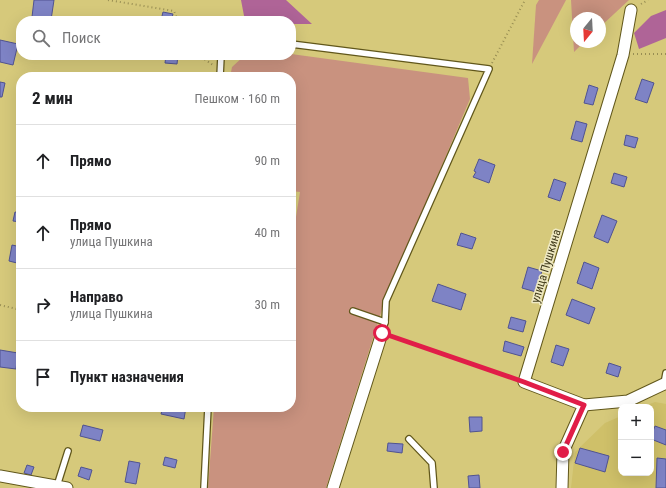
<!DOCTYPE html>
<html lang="ru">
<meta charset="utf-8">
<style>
body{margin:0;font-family:"Roboto Condensed",sans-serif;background:#f6f6f6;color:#202124}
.controls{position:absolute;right:12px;bottom:12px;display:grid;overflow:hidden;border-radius:8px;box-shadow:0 4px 16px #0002}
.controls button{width:36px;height:36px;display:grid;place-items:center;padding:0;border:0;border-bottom:1px solid #e0e0e0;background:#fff;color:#202124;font:20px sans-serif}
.compass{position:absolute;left:570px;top:12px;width:36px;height:36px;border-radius:50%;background:#fff;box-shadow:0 4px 16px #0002;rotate:198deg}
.stop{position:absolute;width:12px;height:12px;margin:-9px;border:3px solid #e11d48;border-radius:50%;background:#fff}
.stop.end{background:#e11d48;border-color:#fff;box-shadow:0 1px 4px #0008}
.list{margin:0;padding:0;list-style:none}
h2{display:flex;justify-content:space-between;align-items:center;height:52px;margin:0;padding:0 16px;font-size:17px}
h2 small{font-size:13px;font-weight:400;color:#757577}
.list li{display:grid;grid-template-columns:26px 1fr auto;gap:12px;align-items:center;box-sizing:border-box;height:72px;padding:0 16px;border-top:1px solid #e0e0e0}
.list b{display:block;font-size:15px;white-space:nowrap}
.list p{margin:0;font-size:13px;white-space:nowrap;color:#757577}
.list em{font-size:13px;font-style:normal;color:#757577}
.icon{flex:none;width:22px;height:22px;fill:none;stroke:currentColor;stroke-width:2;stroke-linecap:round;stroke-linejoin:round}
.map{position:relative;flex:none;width:666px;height:488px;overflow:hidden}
.search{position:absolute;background:#fff;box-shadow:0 4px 16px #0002;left:16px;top:16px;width:280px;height:44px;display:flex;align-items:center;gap:10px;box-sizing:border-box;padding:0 14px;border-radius:16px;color:#757577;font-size:15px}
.panel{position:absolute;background:#fff;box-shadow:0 4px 16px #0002;left:16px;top:72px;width:280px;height:340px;border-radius:16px}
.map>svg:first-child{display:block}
</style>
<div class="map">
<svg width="666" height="488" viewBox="0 0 666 488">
<rect width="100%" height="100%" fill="#d6c97b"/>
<polygon fill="#cfc069" points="655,402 666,404 666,488 571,488 575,452 605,423 621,416 621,473 651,473 651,407 642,407"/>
<g fill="#c9927f">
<polygon points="539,0 566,0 532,64 536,5"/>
<polygon points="571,0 629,0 600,27 600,18 576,18 576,42 584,42 574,52"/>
<polygon points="291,54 468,78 470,99 385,300 326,488 208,488 214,407 291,407 291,248 300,192 291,191 291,77 230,77 232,67 245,55 291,55"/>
</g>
<g fill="#af6497">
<polygon points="241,0 286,0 312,24 291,24 291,21 245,21"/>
<polygon points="666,10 666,38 639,49 634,33 651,16"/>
</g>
<g fill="#7e83c5" stroke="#505391">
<polygon points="34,0 54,0 51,20 32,17"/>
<polygon points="163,12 173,14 171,21 161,20"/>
<polygon points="0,40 18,44 13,65 0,62"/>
<polygon points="166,55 178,55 177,64 165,63"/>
<polygon points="642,79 654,83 647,103 635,99"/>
<polygon points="0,82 5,83 2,97 0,97"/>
<polygon points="589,85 598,88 593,105 584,103"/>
<polygon points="576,121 587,124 582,142 571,139"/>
<polygon points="626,135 638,138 635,148 624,145"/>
<polygon points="479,159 495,165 489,183 473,177 476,172 474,171"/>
<polygon points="614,173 627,177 624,187 611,183"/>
<polygon points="554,179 566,183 560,201 548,197"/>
<polygon points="15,212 21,213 21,222 13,221"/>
<polygon points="602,215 617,221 608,243 594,237"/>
<polygon points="461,233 476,238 472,249 457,245"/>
<polygon points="12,245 21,247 21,264 9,261"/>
<polygon points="584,262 599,268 592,289 577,283"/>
<polygon points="528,267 542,271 536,292 522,288"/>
<polygon points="438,284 466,294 461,310 432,301"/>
<polygon points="572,299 595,308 589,324 566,315"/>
<polygon points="511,317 526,321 523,332 508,328"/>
<polygon points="505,341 524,347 521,356 503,351"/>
<polygon points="556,345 569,349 563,366 551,362"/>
<polygon points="0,350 18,353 16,369 0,367"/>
<polygon points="609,363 621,367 618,377 606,373"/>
<polygon points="163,407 186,407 184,419 161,414"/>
<polygon points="469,417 482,417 482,431 470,432"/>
<polygon points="83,425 103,430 100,441 80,436"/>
<polygon points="655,426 666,430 666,445 651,439 651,436"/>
<polygon points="388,443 403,444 402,453 387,451"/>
<polygon points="580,448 609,456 605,472 575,463"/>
<polygon points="165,457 177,460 175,468 163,465"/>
<polygon points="657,458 666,459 666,488 656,488"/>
<polygon points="129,461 140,463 136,484 125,482"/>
<polygon points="27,465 34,467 31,475 24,473"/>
<polygon points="81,467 92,470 89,480 78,476"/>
<polygon points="479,475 480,488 469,488 468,476"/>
</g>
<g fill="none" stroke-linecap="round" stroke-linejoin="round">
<g stroke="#61571b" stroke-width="8">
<g id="lane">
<polyline points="291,44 489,69 386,301 385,322"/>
<polyline points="220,77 221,56 223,55"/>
<polyline points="353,311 385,322 382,333"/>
<polyline points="664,384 666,373"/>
<polyline points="409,439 432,463 434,488"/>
<polyline points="57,486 68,451"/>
<polyline points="204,488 208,407"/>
</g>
</g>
<g stroke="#61571b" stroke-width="13">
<g id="street">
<polyline points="584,405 628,401 664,384 666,384"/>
<polyline points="0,476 67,488"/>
<polyline points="333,488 382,333"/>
<polyline points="562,488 563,452 584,405 524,382 623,55 631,10"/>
</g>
</g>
<g stroke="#988e53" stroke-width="2" stroke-dasharray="1 3" stroke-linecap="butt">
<polyline points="108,0 174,11 178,21"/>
<polyline points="641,4 648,0"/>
<polyline points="633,54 666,54"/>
<polyline points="198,55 213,65"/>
<polyline points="492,63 525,0"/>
<polyline points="0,305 21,310"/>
<polyline points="391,336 514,379"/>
</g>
<use href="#lane" stroke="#fff" stroke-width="5.5"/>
<use href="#street" stroke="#fff" stroke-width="11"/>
</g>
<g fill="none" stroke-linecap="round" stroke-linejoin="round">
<polyline stroke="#e11d48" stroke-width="5" points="382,333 524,382 584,405 563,452"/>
</g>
<g text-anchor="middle" stroke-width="3" stroke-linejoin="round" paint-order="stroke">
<g font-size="12" fill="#423c1c" stroke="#efe9c3">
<text transform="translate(546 266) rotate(-73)" y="4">улица Пушкина</text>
</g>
</g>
</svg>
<div class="controls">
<button>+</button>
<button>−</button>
</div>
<svg class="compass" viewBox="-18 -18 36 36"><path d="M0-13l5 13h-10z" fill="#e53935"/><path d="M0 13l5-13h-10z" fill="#757577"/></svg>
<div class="stop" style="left:382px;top:333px"></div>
<div class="stop end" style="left:563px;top:452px"></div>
<div class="search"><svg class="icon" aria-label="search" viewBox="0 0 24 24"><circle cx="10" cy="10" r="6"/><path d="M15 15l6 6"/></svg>Поиск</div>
<section class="panel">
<h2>2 мин<small>Пешком · 160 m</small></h2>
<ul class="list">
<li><svg class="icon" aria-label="ahead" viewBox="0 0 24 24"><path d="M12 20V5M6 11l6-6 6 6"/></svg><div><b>Прямо</b></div><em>90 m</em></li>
<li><svg class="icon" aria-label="ahead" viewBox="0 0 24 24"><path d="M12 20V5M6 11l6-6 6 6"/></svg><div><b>Прямо</b><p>улица Пушкина</p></div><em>40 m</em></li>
<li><svg class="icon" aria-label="right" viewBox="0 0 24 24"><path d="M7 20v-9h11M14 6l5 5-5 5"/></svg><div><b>Направо</b><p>улица Пушкина</p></div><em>30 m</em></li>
<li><svg class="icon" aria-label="arrive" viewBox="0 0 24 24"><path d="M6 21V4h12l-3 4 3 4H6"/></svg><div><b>Пункт назначения</b></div></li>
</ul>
</section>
</div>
